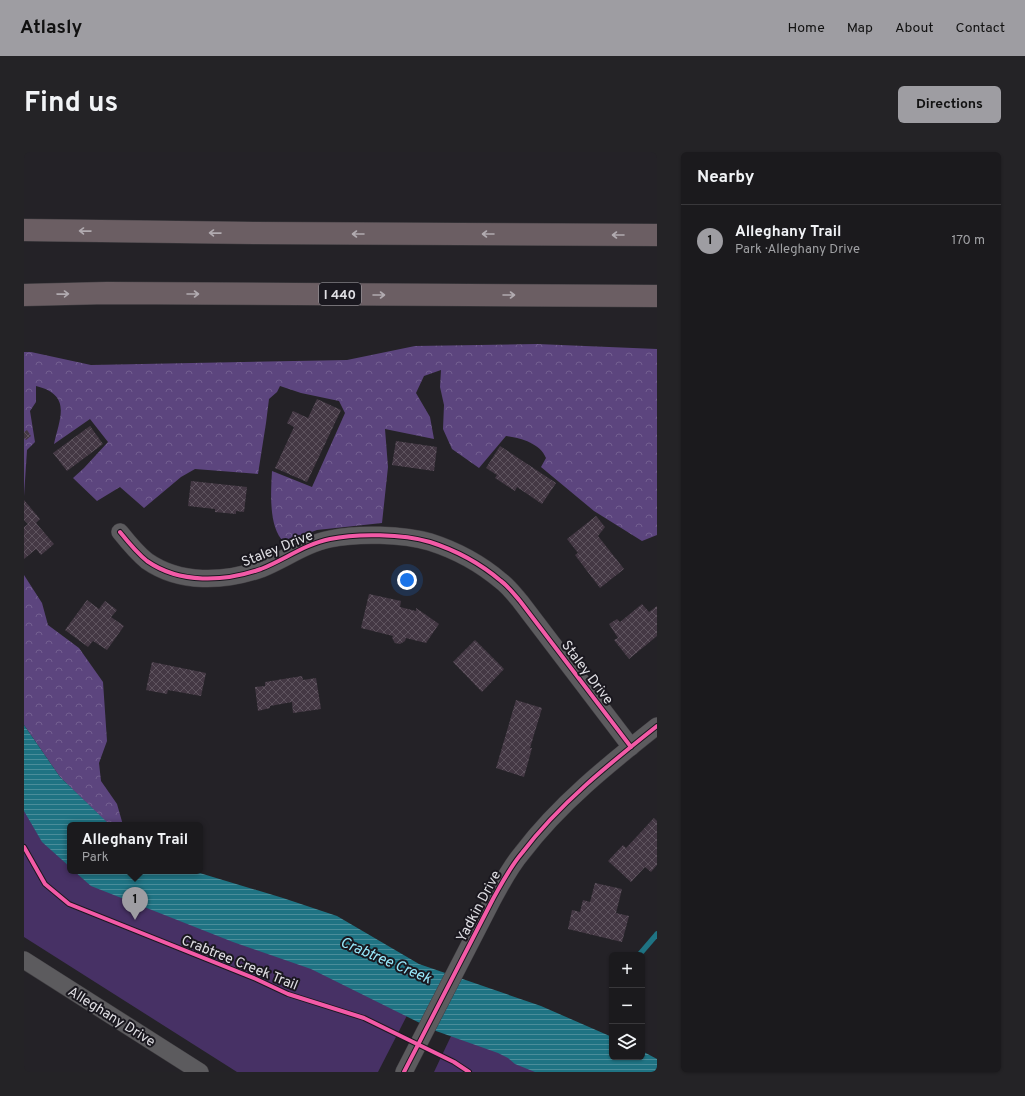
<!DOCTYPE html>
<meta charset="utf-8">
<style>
body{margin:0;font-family:Overpass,sans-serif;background:#242326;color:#f1f3f6}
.controls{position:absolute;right:12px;bottom:12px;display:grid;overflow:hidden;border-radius:6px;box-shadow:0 1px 3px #0004}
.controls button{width:36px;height:36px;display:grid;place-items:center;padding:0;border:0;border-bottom:1px solid #39383b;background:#1b1a1d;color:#f1f3f6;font:20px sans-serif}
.you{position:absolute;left:383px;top:428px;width:14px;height:14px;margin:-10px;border:3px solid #fff;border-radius:50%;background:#1a73e8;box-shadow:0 0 0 6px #1a73e833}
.badge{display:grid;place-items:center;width:26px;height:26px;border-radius:50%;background:#9e9da2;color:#111;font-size:13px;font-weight:700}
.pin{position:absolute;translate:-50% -33px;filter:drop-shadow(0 1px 2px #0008)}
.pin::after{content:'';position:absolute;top:21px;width:14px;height:12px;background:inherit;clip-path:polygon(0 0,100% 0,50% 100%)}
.popup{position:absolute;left:43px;top:670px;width:136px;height:52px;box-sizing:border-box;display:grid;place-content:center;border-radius:6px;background:#1b1a1d;filter:drop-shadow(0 1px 3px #0005);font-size:13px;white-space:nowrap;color:#a0a1a4}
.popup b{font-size:15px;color:#f1f3f6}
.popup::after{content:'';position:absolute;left:50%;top:100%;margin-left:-8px;border:8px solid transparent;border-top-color:#1b1a1d}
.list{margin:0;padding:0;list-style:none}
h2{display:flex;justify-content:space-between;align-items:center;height:52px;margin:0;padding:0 16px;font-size:17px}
h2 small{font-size:13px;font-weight:400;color:#a0a1a4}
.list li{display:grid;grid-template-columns:26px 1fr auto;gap:12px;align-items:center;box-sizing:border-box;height:72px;padding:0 16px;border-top:1px solid #39383b}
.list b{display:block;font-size:15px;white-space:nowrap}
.list p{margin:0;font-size:13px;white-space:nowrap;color:#a0a1a4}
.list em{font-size:13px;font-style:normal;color:#a0a1a4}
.icon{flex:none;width:22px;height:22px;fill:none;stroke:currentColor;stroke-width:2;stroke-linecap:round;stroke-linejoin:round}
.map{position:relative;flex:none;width:633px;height:920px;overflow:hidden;border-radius:6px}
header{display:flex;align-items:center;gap:24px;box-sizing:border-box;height:56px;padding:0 20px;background:#9e9da2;color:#111}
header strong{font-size:19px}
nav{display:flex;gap:22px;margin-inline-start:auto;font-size:14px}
.intro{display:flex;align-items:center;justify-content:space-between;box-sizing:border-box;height:96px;padding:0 24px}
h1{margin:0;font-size:28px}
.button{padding:10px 18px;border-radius:6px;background:#9e9da2;color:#111;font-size:14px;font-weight:700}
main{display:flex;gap:24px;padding:0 24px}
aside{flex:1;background:#1b1a1d;border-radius:6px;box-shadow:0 1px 3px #0004}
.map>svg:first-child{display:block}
</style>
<header>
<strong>Atlasly</strong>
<nav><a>Home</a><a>Map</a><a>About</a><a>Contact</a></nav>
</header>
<div class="intro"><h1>Find us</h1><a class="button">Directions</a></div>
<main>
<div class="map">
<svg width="633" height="920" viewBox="0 0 633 920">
<defs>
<pattern id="forest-crowns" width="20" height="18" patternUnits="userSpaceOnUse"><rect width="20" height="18" fill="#5c457e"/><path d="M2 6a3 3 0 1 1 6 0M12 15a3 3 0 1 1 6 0" fill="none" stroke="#735f90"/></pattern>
<pattern id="water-rules" width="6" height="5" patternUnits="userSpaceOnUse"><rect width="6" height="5" fill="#1f7383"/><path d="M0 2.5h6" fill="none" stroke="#4a8d9a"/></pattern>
<pattern id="building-cross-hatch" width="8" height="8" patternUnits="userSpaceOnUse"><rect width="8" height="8" fill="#443844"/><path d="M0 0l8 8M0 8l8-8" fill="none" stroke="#5f545f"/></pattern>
</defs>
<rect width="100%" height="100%" fill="#242227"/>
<g fill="url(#forest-crowns)">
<path d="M513,192L633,197V383L618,389L570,359L517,315L522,306C516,291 496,286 482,284L455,316L428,297L419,277L420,253L416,235L417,218L400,224L392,241L406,265L410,287L361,277L364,315L358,371L293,378L260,390C244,375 247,339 248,319L288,335L321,261L315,249L277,241L256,234L253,240L245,247L242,271L234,322L171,317L157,325L120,356L96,335L73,349L49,326L60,316L84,290L66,267L30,292C36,265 48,243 12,234V250L6,259L11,290L3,298L0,344V200H7L67,213L323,208L391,194Z"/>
<polygon points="0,423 18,451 24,473 55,496 79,530 83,589 75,611 77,629 93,652 99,673 86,673 82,670 36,625 0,573"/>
</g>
<g fill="#473165">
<polygon points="0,614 46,673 46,719 111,719 394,842 354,920 213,920 0,785"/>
<polygon points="438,861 590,920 410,920"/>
</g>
<g fill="url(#water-rules)">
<polygon points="0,573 36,625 86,673 46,673 46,715 18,690 0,659"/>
<polygon points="50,719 169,719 259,746 313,764 395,812 517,854 588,885 588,905 618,905 618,899 633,907 633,920 511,920 491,912 484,906 474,901 412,879 287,817 209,790 67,734"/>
</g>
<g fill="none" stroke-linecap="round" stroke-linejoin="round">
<polyline stroke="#1f7383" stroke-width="5.5" points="615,803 633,782"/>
</g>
<g fill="url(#building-cross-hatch)">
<polygon points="293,247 317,258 283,330 251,316 270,275 263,271 269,259 284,266"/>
<polygon points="66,274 79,292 43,319 29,301"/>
<polygon points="3,278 7,284 2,288 0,286 0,280"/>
<polygon points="372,289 413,295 410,319 368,313"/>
<polygon points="476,294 532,331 518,352 493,335 491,339 471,326 473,323 462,316"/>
<polygon points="167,329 223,335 220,360 212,359 212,362 191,360 191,357 164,354"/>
<polygon points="0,348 16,367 12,371 30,392 17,403 12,397 0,407 0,375 4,372 0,368"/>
<polygon points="572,364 581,375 574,384 600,417 576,436 551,403 554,401 543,387"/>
<polygon points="345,442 377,449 376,455 392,459 392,456 415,472 402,491 382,486 381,489 376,492 371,491 368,486 369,484 337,476"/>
<polygon points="63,448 75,457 81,449 93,458 87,465 100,474 83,498 69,489 64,495 41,478"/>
<polygon points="618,452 625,460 633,454 633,484 605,507 590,488 594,486 585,472 593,467 596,470"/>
<polygon points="451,488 480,517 458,540 429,510"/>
<polygon points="128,510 182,521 177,544 144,538 143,542 122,538"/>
<polygon points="278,524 279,528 292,526 297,557 269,561 268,550 246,554 246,556 234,559 231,535 241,534 241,530"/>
<polygon points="492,548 518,556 506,596 508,596 500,625 472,616"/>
<polygon points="630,666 633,669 633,713 627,720 621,715 607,730 584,709 599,693 602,696"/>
<polygon points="571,731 598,737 592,761 605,764 598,790 544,777 548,758 556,760 559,748 566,750"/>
</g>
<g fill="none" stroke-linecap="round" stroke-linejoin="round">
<g stroke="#403e42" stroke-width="18">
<g id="minor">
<path d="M96,380C104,390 113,401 123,409C156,432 200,430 237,417C260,408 281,392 306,387C333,381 379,382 406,390C431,398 457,412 477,429C484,434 490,442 496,449L607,595"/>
<polyline points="0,808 176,920"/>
<path d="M380,920L469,747C478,731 486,715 498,701C535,652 585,612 633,574"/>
</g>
</g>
<g stroke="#403e42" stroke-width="23">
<g id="highway">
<polyline points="0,78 230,81 633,83"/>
<polyline points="0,143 83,141 633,144"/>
</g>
</g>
<use href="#minor" stroke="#5c5b5e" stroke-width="17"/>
<use href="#highway" stroke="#6b5e63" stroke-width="22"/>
<g stroke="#1a181f" stroke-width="6">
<g id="cycleway">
<path d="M96,380C104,390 113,401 123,409C156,432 200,430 237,417C260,408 281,392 306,387C333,381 379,382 406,390C431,398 457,412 477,429C484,434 490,442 496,449L607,595"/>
<polyline points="0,695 21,732 45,752 232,827 264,842 340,866 430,910 445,920"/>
<path d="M380,920L469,747C478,731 486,715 498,701C535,652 585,612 633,574"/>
</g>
</g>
<use href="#cycleway" stroke="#f35aa7" stroke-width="4"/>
</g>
<defs><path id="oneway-shaft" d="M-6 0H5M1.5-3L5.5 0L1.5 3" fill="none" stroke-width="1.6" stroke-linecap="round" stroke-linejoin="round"/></defs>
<g stroke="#b1abb0">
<use href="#oneway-shaft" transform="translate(61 79) rotate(-179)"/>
<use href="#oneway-shaft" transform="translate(191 81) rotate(-179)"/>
<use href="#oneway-shaft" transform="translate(334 82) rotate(-180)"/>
<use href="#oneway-shaft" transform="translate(464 82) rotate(-180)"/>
<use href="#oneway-shaft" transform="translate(594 83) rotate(-180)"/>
<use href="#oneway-shaft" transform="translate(39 142) rotate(-1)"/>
<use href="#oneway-shaft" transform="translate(169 142)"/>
<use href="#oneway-shaft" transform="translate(355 143)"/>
<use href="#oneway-shaft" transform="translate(485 143)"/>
</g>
<g text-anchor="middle" stroke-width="4" stroke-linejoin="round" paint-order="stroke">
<rect fill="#1a181f" stroke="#a5a3a9" stroke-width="1" x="295" y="131" width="42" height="22" rx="3"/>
<g font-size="13" font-weight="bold" fill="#e0dfe4">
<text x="316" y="147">I 440</text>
</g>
<g font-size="14" fill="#e0dfe4" stroke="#1a181f">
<text transform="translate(253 396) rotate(-22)" y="5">Staley Drive</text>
<text transform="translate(564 520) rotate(53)" y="5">Staley Drive</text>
<text transform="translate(454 754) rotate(-62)" y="5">Yadkin Drive</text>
<text transform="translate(216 810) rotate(22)" y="5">Crabtree Creek Trail</text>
<text transform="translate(88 864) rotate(32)" y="5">Alleghany Drive</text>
</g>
<g font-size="15" font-style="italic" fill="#98e9fb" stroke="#1a181f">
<text transform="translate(362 808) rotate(23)" y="5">Crabtree Creek</text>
</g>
</g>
</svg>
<div class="controls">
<button>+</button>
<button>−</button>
<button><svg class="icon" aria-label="layers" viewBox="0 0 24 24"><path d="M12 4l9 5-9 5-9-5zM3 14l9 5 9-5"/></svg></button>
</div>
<div class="you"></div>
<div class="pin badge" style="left:111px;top:768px">1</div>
<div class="popup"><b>Alleghany Trail</b>Park</div>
</div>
<aside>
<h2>Nearby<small></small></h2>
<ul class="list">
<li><span class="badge">1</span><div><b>Alleghany Trail</b><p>Park · Alleghany Drive</p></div><em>170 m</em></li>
</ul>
</aside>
</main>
